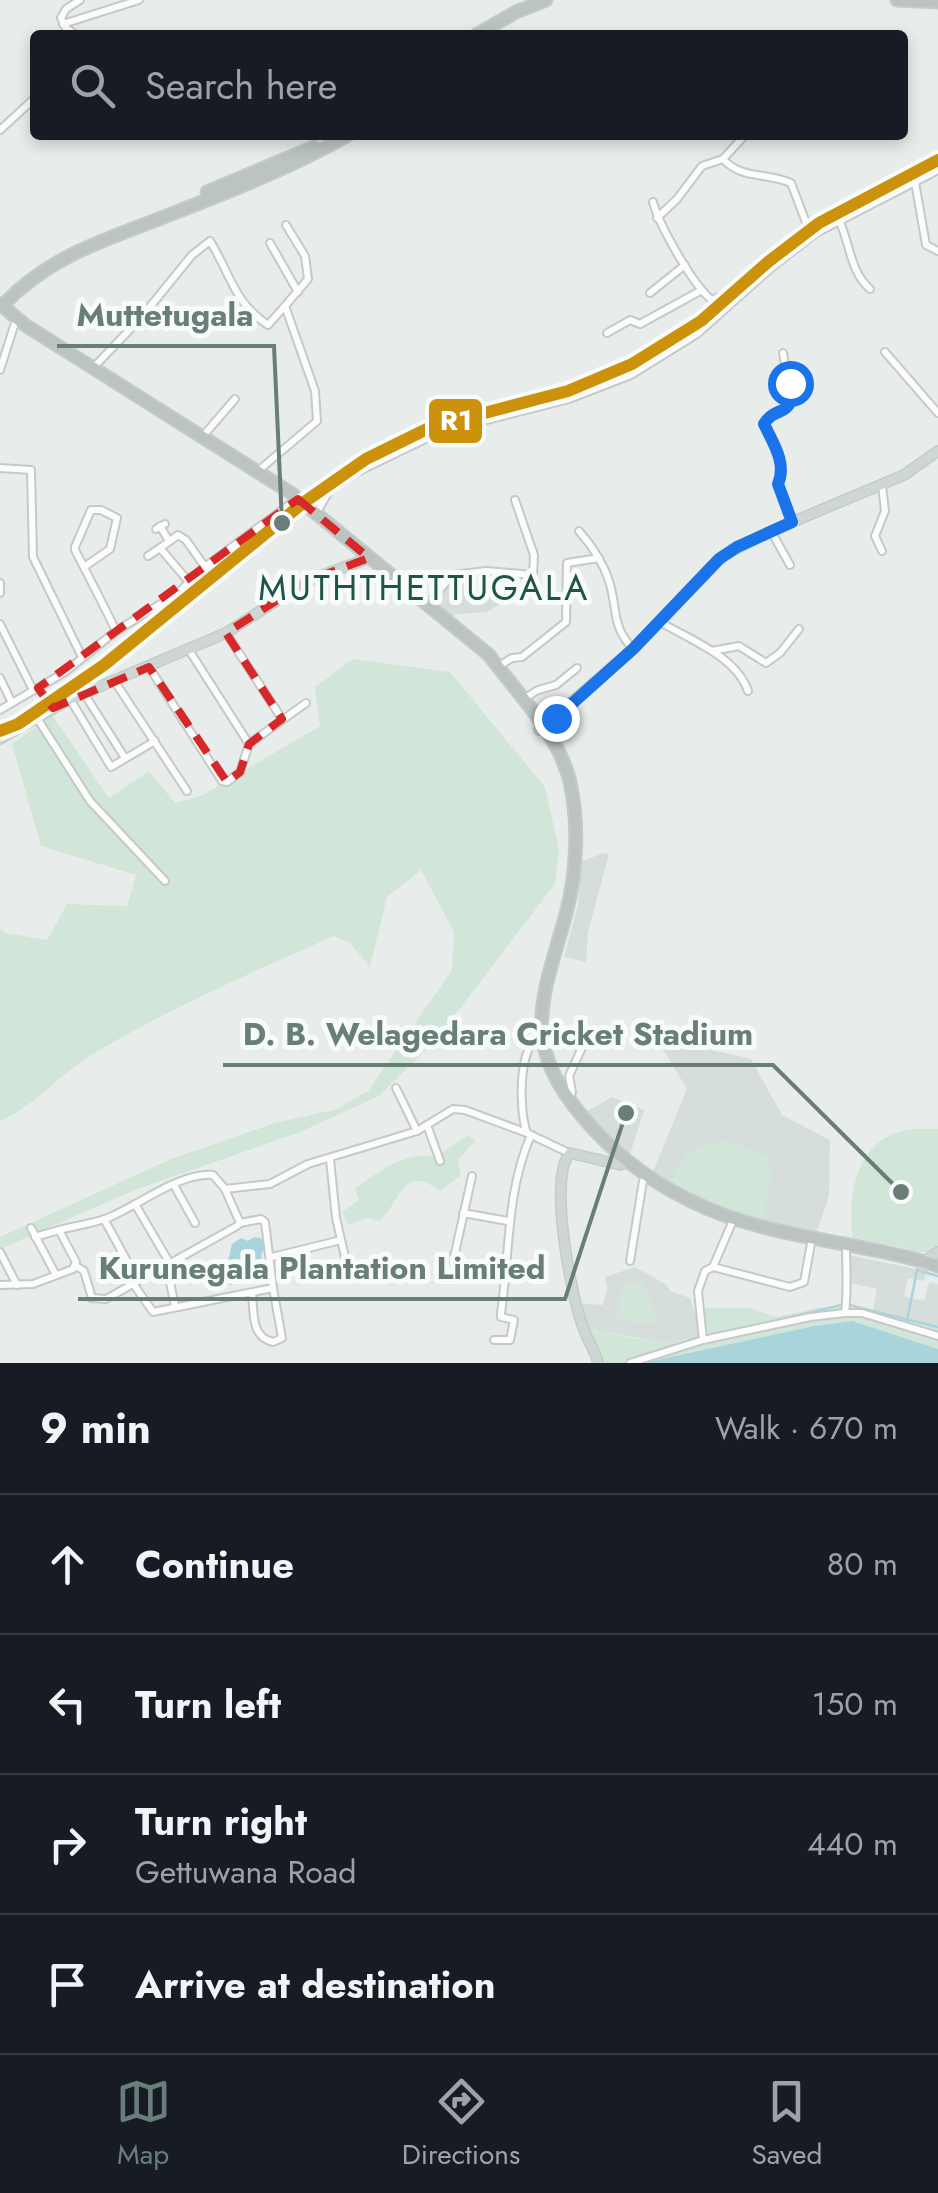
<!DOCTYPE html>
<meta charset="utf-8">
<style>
body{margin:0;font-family:Jost,sans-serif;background:#20242c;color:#f1f3f6}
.stop{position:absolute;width:30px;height:30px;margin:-22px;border:8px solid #1a73e8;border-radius:50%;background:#fff}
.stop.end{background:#1a73e8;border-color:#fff;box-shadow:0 2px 10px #0008}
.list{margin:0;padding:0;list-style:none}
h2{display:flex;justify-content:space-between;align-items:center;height:130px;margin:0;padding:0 40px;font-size:42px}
h2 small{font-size:32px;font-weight:400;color:#9ea1a6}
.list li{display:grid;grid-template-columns:65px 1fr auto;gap:30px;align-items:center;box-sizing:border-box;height:140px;padding:0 40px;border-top:2px solid #363941}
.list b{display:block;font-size:38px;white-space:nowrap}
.list p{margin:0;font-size:32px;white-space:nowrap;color:#9ea1a6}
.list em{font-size:32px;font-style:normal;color:#9ea1a6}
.icon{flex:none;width:55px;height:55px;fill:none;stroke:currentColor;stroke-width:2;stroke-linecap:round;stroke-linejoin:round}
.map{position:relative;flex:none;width:938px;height:1363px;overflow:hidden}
.search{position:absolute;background:#171b24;box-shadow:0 5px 15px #0003;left:30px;right:30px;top:30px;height:110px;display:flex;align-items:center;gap:25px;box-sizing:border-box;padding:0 35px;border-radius:10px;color:#9ea1a6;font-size:38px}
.sheet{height:690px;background:#171b24}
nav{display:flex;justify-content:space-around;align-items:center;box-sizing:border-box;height:140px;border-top:2px solid #363941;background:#171b24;font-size:28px;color:#9ea1a6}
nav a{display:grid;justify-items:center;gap:5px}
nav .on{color:#697e78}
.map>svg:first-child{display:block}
</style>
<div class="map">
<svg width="938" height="1363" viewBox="0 0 938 1363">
<rect width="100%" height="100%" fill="#e8edeb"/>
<g fill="#d6dedb">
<polygon points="478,571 510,574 506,595 499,605 487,612 457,614 444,620 427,606 449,576"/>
<polygon points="603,853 609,854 588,932 586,962 564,957 578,905 581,862"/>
<polygon points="698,1047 751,1059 782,1115 830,1140 829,1196 817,1231 740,1215 688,1194 652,1174 687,1089 663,1049"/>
<polygon points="612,1097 644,1110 630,1154 599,1128 586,1112"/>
<polygon points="848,1255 926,1271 924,1281 908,1278 904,1296 924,1301 929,1282 938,1284 938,1326 873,1310 877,1289 850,1283"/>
<polygon points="635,1267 667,1285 670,1291 690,1298 702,1334 691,1339 661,1342 583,1328 578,1303 603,1305 607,1288 605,1277"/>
</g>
<g fill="#d1e6d8">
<path d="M353,659L450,672L545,787L559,850L555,884L435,1041L379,1096L300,1132L135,1190L0,1249V1237L171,1159L275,1123L337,1109L368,1091L452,970L454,932L421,870L387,897L370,967L350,943L334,936C252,972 170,1008 93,1054C61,1073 34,1107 0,1121V928L6,933L47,940L67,904L127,906L136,875L41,846L12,744L52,715L109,798L149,771L175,803L201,796L320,726L315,687Z"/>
<path d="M938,1129V1251L910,1253L905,1248L853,1238C847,1196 856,1140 906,1130C916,1128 928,1129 938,1129Z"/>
<path d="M468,1135L475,1141L458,1160L461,1175L440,1191C402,1162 402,1201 379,1221L368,1218L348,1225L342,1212L359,1200L355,1189C378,1172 406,1150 435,1157Z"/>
<path d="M724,1140L768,1155L771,1176L763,1220L740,1215L671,1183C688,1148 685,1152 724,1140Z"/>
<polygon points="643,1283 657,1319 653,1324 618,1320 616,1317 624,1284"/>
<path d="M846,1307L938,1326V1349L852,1321L814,1326L643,1363H598L583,1328C620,1334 666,1350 702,1334L700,1313L704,1308H750L776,1317L818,1308Z"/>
</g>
<g fill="#a9d4db">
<polygon points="254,1237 261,1238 265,1248 261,1255 264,1269 253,1279 245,1275 232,1285 223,1283 232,1244 241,1238 248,1241"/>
<polygon points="852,1321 938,1349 938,1363 643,1363 814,1326"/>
</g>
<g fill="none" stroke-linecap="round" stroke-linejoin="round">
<g stroke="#a9d4db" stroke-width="2.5">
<polyline points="849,1305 938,1327"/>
<polyline points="907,1321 917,1270 938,1276"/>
<polyline points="771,1322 841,1305"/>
</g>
<g stroke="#c5cac8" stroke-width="10">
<g id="minor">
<polyline points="63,24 139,0"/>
<polyline points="76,35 65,27 61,18 66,9 80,0"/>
<polyline points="0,130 35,98"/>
<path d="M723,159C742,180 767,172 791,183L807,225"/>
<polyline points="915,182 926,245 938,251"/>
<path d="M653,202C659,225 694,287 712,300L724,295L807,225L816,233"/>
<polyline points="657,218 677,199 702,166 723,159 745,135"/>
<path d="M839,220C850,243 850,272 870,289"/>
<polyline points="270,243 298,292"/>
<polyline points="650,293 685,265"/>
<polyline points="607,333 630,320 640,324 700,291"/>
<polyline points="885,352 938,413"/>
<path d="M783,353L792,402L784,411L767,419L764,424C773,443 787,463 778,484L792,522"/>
<path d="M93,368L140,319L192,255L210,241C230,273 234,303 268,325L285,306"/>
<polyline points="0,370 15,323"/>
<polyline points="203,436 235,399"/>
<polyline points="0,468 31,470 33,557 82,657"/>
<polyline points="258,471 317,421 315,391 285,306 308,279 305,256 286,225"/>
<polyline points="882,485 885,511 875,536 882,551"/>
<polyline points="316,514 329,491 353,474 440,432 569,399 631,375 697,334 771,268 816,233 938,170"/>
<polyline points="160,526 169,541"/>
<polyline points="156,529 165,524"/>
<path d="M579,531C592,546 603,562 609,581C618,609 611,626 633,649"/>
<polyline points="771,531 790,565"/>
<polyline points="148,556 160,548"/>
<path d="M84,567L110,549L117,518L101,510H91L75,547V550C89,577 103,604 116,631"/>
<polyline points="189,582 160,548 178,535 186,540 205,567"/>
<polyline points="0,583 0,593"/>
<polyline points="427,605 452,575 486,571 533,575 534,555 515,500"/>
<path d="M660,622C689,639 737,657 748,691"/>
<polyline points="0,624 33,690"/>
<polyline points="226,633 282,719"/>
<polyline points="189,650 249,744 306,703"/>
<polyline points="712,651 739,646 766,663 780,653 799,629"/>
<polyline points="499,666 512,658 522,657 566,622 567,563 599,558"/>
<polyline points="149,667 222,781 227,782 240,772 249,744"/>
<polyline points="0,678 12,703"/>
<polyline points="115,682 187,791"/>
<polyline points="38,688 53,708"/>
<polyline points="85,695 125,758"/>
<polyline points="525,698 538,690 556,685 577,668"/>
<polyline points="70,699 111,767 155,741"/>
<polyline points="0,710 65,672 116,631 177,594 205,567 297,499"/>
<polyline points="37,718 90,801 165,881"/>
<path d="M541,1035C517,1046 519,1112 527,1133L569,1153"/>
<polyline points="396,1088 417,1131"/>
<polyline points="569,1099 572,1092 569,1076 585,1041 579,1025"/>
<polyline points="427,1125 440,1161"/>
<polyline points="330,1159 336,1218 349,1274"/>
<polyline points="174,1185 195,1223"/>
<polyline points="135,1204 169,1262"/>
<polyline points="463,1213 508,1221"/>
<polyline points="104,1219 128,1263"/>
<polyline points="31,1228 56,1275"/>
<polyline points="35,1237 59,1230"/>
<polyline points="0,1252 17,1285"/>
<polyline points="272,1257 341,1240"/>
<polyline points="630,1261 643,1181"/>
<polyline points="453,1262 472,1176"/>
<polyline points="166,1264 175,1306"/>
<polyline points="76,1266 84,1271 92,1298 106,1299 237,1226 240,1223 225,1189"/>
<polyline points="713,1267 790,1287 804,1282 812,1238"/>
<polyline points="132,1282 153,1312 273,1288 265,1222 261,1219 240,1223"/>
<path d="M0,1285L33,1284L73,1269L76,1262L59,1230C74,1226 90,1224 105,1219C137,1207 179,1172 213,1175L225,1189L270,1184L308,1164L417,1131L453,1109L465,1110L527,1133"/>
<path d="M252,1293C254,1314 251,1337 273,1342L282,1338L273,1288"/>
<path d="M845,1313C848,1289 846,1268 846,1245"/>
<path d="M494,1340H510L514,1320L501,1317V1313C510,1253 506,1192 531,1135"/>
<polyline points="703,1340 698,1291 705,1271 713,1267 734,1218"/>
<polyline points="630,1363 703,1340 810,1317 845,1313 862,1313 938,1336"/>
</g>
</g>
<g stroke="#c3ccc9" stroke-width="12">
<g id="major">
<polyline points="539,730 633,649 724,555 771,531 904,475 938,451"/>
<polyline points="0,739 70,699 226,633 307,581 369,558"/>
<polyline points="923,1267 927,1259 938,1252"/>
<path d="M598,1363C595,1350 587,1340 583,1327C571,1296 548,1177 570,1153L621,1165L625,1159"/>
</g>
</g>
<g stroke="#c3ccc9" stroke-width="15">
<g id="highway">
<polyline points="897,0 938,2"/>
<polyline points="476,35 516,12 546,0"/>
<polyline points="207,192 314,147"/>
<path d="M0,304L25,325L291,493L489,655C518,694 558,733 570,782C579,823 577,870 567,910C544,996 518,1040 582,1116C611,1151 648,1180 689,1200C765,1239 857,1240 938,1266"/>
<path d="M2,306C48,257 102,241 164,217C227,192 289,169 348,135"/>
</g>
</g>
<use href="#minor" stroke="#fcfcfc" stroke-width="6"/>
<use href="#major" stroke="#cfd7d5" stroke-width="9"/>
<use href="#highway" stroke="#bcc4c2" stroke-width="11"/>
<g stroke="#f7fbf9" stroke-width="20">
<polyline id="rail-1" points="0,731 18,724 104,665 303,503 366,459 431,427 568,391 632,364 701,321 768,262 819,223 938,160"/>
</g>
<use href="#rail-1" stroke="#cd920c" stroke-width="12"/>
</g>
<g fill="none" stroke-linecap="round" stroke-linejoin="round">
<path stroke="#1a73e8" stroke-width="12" d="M556,718L633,649L719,559L737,547L792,522L778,484C787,463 773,443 764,424C777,403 795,420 790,383"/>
</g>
<path fill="none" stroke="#d62828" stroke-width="8" stroke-dasharray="20 12" stroke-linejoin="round" d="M298,499L369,558L307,581L226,633L282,719L249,744L240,772L227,782L149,667L53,708L38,688Z"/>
<g text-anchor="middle" stroke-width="10" stroke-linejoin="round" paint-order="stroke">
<g font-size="35" letter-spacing="2.5" fill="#1f5548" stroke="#f7fbf9">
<text x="424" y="600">MUTHTHETTUGALA</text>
</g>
</g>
<path fill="none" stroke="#697e78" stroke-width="4" d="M282 523L274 346H57M901 1192L773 1065H223M626 1113L565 1299H78"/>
<g fill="#697e78" stroke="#f7fbf9" stroke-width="4">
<circle cx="282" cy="523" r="10"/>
<circle cx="901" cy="1192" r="10"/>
<circle cx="626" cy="1113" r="10"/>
</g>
<g font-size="32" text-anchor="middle" font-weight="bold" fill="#697e78" stroke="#f7fbf9" stroke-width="10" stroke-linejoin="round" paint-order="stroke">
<text x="165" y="326">Muttetugala</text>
<text x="498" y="1045">D. B. Welagedara Cricket Stadium</text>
<text x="322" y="1279">Kurunegala Plantation Limited</text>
</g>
<rect stroke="#f7fbf9" stroke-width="4" x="427" y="397" width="57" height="48" rx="10" fill="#cd920c"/>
<g font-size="28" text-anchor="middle" font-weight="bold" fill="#fff">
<text x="456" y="430">R1</text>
</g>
</svg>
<div class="stop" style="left:790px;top:383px"></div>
<div class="stop end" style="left:556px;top:718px"></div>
<div class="search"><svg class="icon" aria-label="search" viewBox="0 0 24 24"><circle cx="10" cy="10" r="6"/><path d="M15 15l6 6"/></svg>Search here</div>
</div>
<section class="sheet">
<h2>9 min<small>Walk · 670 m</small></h2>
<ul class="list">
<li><svg class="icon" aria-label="ahead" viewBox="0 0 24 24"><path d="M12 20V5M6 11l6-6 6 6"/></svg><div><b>Continue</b></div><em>80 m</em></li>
<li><svg class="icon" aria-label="left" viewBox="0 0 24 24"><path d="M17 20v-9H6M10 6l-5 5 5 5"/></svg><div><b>Turn left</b></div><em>150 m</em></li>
<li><svg class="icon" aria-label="right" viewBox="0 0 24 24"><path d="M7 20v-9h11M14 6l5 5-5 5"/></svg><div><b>Turn right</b><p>Gettuwana Road</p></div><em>440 m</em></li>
<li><svg class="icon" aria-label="arrive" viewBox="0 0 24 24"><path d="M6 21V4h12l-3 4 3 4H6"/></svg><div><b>Arrive at destination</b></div></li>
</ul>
</section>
<nav>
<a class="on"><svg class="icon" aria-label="map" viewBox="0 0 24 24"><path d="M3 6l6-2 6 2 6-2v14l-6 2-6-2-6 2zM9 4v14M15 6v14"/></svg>Map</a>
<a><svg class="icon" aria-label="directions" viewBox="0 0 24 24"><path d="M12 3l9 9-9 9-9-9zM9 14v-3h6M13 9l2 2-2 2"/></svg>Directions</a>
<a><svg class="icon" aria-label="saved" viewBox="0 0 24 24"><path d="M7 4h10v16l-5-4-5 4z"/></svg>Saved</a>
</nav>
